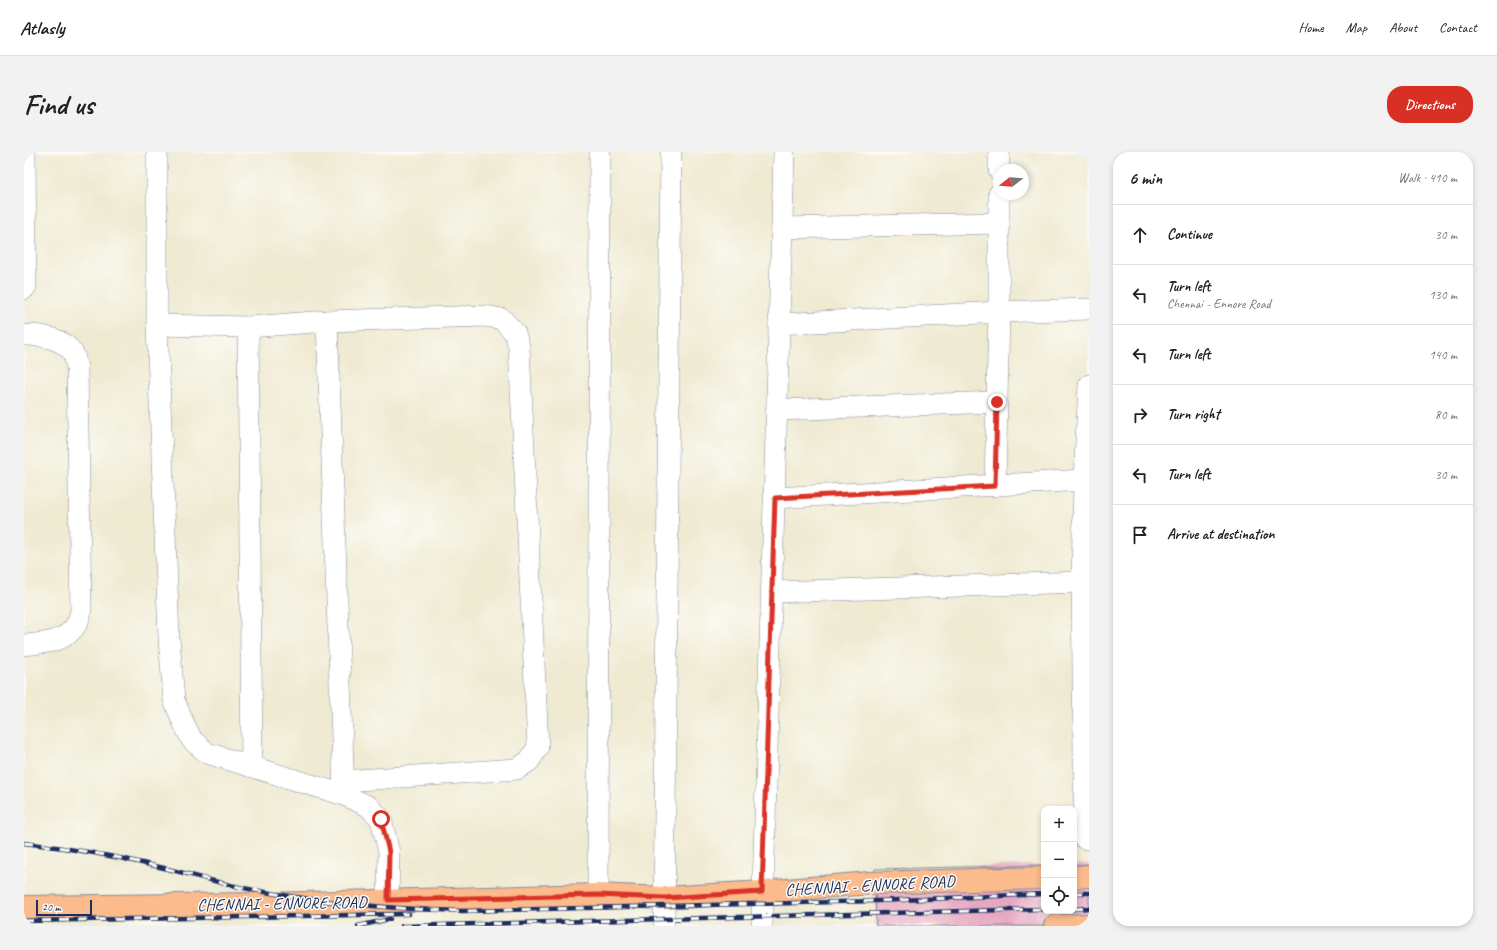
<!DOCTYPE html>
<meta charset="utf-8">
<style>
body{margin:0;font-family:Caveat,sans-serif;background:#f2f2f2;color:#222}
.controls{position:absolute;right:12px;bottom:12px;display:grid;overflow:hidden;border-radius:8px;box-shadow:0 2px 6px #0003}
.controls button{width:36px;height:36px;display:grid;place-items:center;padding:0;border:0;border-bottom:1px solid #e0e0e0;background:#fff;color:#222;font:20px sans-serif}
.compass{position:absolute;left:969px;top:12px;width:36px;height:36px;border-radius:50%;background:#fff;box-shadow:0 2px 6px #0003;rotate:253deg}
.scale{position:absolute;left:12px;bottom:10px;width:56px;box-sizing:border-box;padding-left:4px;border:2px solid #1b2f5e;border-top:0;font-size:11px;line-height:14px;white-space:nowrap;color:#1b2f5e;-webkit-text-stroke:3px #fdfcf7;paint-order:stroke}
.stop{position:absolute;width:12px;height:12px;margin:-9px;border:3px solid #d93025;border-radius:50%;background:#fff}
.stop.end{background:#d93025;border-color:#fff;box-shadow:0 1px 4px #0008}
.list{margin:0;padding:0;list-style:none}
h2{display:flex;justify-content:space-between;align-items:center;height:52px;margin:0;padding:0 16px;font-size:17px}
h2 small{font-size:13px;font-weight:400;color:#767676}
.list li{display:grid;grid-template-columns:26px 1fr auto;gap:12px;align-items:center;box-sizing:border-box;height:60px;padding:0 16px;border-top:1px solid #e0e0e0}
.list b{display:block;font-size:15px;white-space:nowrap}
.list p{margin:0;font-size:13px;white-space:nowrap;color:#767676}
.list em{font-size:13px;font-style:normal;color:#767676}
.icon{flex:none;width:22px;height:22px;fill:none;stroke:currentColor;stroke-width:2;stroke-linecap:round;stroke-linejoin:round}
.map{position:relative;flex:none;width:1065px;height:774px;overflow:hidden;border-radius:16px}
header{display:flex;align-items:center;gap:24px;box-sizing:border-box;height:56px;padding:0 20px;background:#fff;border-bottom:1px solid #e0e0e0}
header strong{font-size:19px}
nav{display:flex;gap:22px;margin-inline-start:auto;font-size:14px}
.intro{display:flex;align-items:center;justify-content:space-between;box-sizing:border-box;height:96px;padding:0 24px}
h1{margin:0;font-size:28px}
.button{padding:10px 18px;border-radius:16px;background:#d93025;color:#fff;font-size:14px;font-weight:700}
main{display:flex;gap:24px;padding:0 24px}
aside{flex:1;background:#fff;border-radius:16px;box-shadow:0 2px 6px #0003}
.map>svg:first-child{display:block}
</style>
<header>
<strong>Atlasly</strong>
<nav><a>Home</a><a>Map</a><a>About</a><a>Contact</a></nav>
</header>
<div class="intro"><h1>Find us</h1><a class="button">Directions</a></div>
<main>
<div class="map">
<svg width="1065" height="774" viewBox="0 0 1065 774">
<rect width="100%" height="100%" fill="#fdfcf7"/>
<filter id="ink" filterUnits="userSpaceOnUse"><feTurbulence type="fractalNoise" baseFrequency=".025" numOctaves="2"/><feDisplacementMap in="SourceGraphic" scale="8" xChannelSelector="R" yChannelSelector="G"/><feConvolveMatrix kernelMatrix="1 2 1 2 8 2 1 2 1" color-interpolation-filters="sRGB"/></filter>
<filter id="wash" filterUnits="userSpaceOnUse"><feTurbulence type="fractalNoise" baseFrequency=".012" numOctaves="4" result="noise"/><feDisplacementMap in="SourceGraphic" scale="16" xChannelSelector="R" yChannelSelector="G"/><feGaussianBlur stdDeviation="0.9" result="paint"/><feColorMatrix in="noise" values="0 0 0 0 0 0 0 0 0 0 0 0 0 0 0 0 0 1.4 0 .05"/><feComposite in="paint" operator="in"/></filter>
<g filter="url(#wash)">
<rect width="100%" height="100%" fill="#efead2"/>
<g id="blocks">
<polygon fill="#e6a7c1" points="1065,712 1065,774 852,774 851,717 1020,713 1020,759 1050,759 1050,713"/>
</g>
</g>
<g filter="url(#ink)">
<use href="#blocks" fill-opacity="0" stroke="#858c98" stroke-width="1"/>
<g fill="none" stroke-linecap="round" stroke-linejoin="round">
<g stroke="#858c98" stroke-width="22">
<g id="minor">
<polyline points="133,0 133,173 145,486 150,548 159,570 168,588 183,601 320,643 344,654 357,667 365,700 364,748"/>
<polyline points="975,18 975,0"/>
<polyline points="975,42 975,160 1065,157"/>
<polyline points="758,76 975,71"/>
<polyline points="0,137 2,134 1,0"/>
<polyline points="303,169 320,642"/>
<polyline points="755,172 975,160 971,334"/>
<polyline points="133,173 224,175 303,169 461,164 478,167 491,181 495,195 514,595 505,609 493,617 320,629"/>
<polyline points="224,175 228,615"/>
<path d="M0,183C17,183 38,185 49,201C51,205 52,211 53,216L57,458C56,462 55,469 52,473C41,491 19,491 0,493"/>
<polyline points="753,258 973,250"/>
<polyline points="751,346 1060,328"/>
<polyline points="1058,430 1061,687"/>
<polyline points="748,440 1058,430 1060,328 1065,233"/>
<polyline points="574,743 576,0"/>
<polyline points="640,774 647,0"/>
<polyline points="738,774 760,0"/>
</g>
</g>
<g stroke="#858c98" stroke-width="24">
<g id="major">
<polyline points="1050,725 1065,724"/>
<polyline points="0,755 243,752 574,743 640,746 738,740 846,731 1020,726"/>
<polyline points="1031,774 1065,773"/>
</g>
</g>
<use href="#minor" stroke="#fff" stroke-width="21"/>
<use href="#major" stroke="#fbbb8c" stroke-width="22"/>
<g stroke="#1b2f5e" stroke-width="4.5">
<g id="rail">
<path d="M0,691C45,696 87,703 131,714C163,721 193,731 225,737C295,751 368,757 439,759L852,749L1020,742"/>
<polyline points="1050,741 1065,741"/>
<polyline points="1050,757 1065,756"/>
<polyline points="0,769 385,762"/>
<polyline points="334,774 366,767"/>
<polyline points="378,774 1020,757"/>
</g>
</g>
<use href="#rail" stroke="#fdfcf7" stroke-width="3" stroke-dasharray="9" stroke-linecap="butt"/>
</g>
</g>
<g fill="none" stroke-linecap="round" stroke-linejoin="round" filter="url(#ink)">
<polyline stroke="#d93025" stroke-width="5" points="357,667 365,700 364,748 574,743 640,746 738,740 751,346 971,334 973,250"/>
</g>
<g text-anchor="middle" stroke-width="3" stroke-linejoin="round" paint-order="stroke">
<g font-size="17" fill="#1b2f5e" stroke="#fdfcf7">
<text transform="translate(846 733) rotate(-3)" y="6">CHENNAI - ENNORE ROAD</text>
<text transform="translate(258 751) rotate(-1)" y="6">CHENNAI - ENNORE ROAD</text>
</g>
</g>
</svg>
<div class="controls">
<button>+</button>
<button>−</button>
<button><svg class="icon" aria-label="locate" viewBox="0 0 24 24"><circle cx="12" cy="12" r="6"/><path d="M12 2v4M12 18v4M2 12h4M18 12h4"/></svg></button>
</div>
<svg class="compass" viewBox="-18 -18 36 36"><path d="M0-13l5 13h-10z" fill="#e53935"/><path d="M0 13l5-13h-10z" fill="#767676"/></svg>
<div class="scale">20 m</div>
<div class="stop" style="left:357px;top:667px"></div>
<div class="stop end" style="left:973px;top:250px"></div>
</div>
<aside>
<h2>6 min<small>Walk · 410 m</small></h2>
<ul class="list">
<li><svg class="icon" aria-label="ahead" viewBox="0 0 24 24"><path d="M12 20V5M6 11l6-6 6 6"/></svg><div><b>Continue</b></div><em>30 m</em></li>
<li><svg class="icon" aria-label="left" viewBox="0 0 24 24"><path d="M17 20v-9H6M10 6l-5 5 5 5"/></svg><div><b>Turn left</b><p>Chennai - Ennore Road</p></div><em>130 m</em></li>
<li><svg class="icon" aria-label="left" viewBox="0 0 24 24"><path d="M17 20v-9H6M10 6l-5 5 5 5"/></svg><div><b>Turn left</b></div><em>140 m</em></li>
<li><svg class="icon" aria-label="right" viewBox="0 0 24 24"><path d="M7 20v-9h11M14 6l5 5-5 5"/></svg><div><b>Turn right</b></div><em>80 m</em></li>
<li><svg class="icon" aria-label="left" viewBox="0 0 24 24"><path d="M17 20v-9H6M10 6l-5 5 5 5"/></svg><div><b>Turn left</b></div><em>30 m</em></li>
<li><svg class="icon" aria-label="arrive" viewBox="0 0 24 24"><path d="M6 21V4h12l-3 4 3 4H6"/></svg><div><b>Arrive at destination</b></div></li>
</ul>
</aside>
</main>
